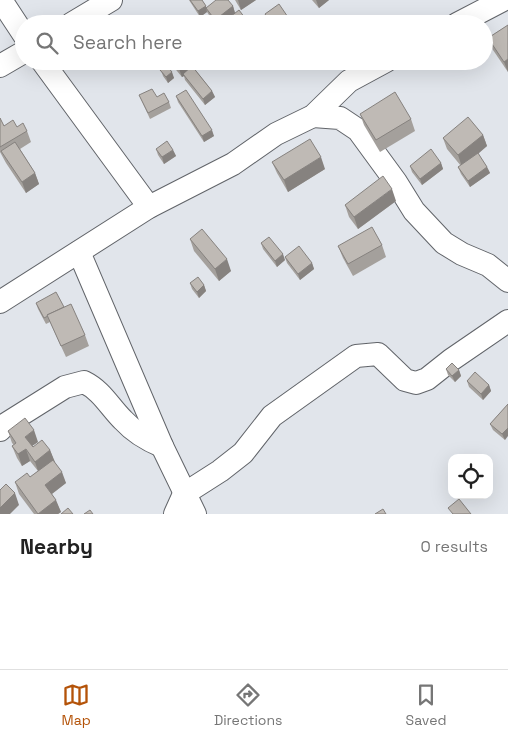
<!DOCTYPE html>
<style>
body{margin:0;font-family:"Space Grotesk",sans-serif;background:#f2f2f2;color:#222}
.controls{position:absolute;right:15px;bottom:15px;display:grid;overflow:hidden;border-radius:10px;box-shadow:0 5px 20px #0002}
.controls button{width:45px;height:45px;display:grid;place-items:center;padding:0;border:0;border-bottom:1px solid #e0e0e0;background:#fff;color:#222;font:25px sans-serif}
.list{margin:0;padding:0;list-style:none}
h2{display:flex;justify-content:space-between;align-items:center;height:65px;margin:0;padding:0 20px;font-size:21px}
h2 small{font-size:16px;font-weight:400;color:#767676}
.icon{flex:none;width:28px;height:28px;fill:none;stroke:currentColor;stroke-width:2;stroke-linecap:round;stroke-linejoin:round}
.map{position:relative;flex:none;width:508px;height:514px;overflow:hidden}
.search{position:absolute;background:#fff;box-shadow:0 5px 20px #0002;left:15px;right:15px;top:15px;height:55px;display:flex;align-items:center;gap:12px;box-sizing:border-box;padding:0 18px;border-radius:28px;color:#767676;font-size:19px}
.sheet{height:155px;background:#fff}
nav{display:flex;justify-content:space-around;align-items:center;box-sizing:border-box;height:70px;border-top:1px solid #e0e0e0;background:#fff;font-size:14px;color:#767676}
nav a{display:grid;justify-items:center;gap:2px}
nav .on{color:#b45309}
.map>svg:first-child{display:block}
</style>
<div class="map">
<svg width="508" height="514" viewBox="0 0 508 514">
<rect width="100%" height="100%" fill="#e1e5eb"/>
<g fill="none" stroke-linecap="round" stroke-linejoin="round">
<g stroke="#616469" stroke-width="24">
<g id="street">
<polyline points="1,0 24,35"/>
<polyline points="71,24 111,0"/>
<polyline points="457,24 503,0"/>
<polyline points="42,61 149,207"/>
<polyline points="0,66 24,52"/>
<polyline points="313,116 340,118 358,130 396,182 414,211 444,243 462,254 488,265 508,281"/>
<polyline points="79,252 162,446 195,514"/>
<polyline points="0,302 149,207 233,164 276,134 313,116 349,81 386,61"/>
<path d="M0,430L6,424L65,387L84,382C102,391 109,406 123,420C134,432 147,440 162,446"/>
<polyline points="175,514 184,494 220,471 243,453 272,416 356,356 378,354 405,380 416,383 427,379 451,360 508,321"/>
</g>
</g>
<use href="#street" stroke="#fff" stroke-width="22"/>
</g>
<g fill="#a4a09c">
<polygon points="189,0 202,0 206,7 233,6 235,13 221,24 215,24 207,12 200,17"/>
<polygon points="235,0 256,0 241,10"/>
<polygon points="312,0 329,0 319,8"/>
<polygon points="265,14 293,24 269,24 267,20"/>
<polygon points="508,25 508,72 493,50 488,38"/>
<polygon points="155,61 167,61 169,65 167,66 174,78 168,83 163,76 161,70"/>
<polygon points="171,61 203,61 194,68 212,91 215,97 205,105 185,80 184,76 182,77 172,65"/>
<polygon points="139,95 157,97 169,102 171,108 150,119"/>
<polygon points="176,96 214,136 204,142 178,102"/>
<polygon points="360,114 411,119 415,131 380,152 364,125"/>
<polygon points="0,118 4,126 17,127 27,131 31,142 20,149 35,173 39,184 26,193 6,163 0,152"/>
<polygon points="483,135 487,146 478,154 487,167 490,173 470,187 461,174 458,167 461,166 447,149 443,138"/>
<polygon points="156,149 173,150 176,156 164,164 158,155"/>
<polygon points="272,162 325,169 288,192 277,173"/>
<polygon points="441,163 443,169 422,185 412,172 410,166"/>
<polygon points="396,201 358,229 349,217 345,205"/>
<polygon points="190,239 231,271 219,281 194,251"/>
<polygon points="261,243 285,260 277,267 263,249"/>
<polygon points="382,245 386,257 353,276 343,258 338,246"/>
<polygon points="285,257 312,263 314,269 300,280 287,263"/>
<polygon points="190,283 204,285 206,291 199,298 192,289"/>
<polygon points="36,303 64,307 85,335 89,346 66,357 50,322 46,324 38,309"/>
<polygon points="446,369 459,370 461,376 455,382 448,375"/>
<polygon points="467,381 489,385 491,391 483,400 469,387"/>
<polygon points="508,404 505,440 493,430 490,424"/>
<polygon points="8,431 38,442 32,446 50,450 54,461 66,483 52,494 61,512 58,514 34,514 19,494 15,482 30,477 38,471 30,461 22,466 17,458 12,446 14,445 12,443"/>
</g>
<g fill="#86827f">
<polygon points="238,0 256,0 241,10"/>
<polygon points="316,0 329,0 319,8"/>
<polygon points="206,6 207,12 200,17 198,11"/>
<polygon points="233,6 235,13 221,24 216,24 215,20"/>
<polygon points="508,59 508,72 504,62"/>
<polygon points="163,61 167,61 169,65 161,70 159,64"/>
<polygon points="183,61 203,61 184,76 183,74 184,76 182,77 178,66"/>
<polygon points="172,72 174,78 168,83 166,77"/>
<polygon points="212,91 215,97 205,105 203,99"/>
<polygon points="212,130 214,136 204,142 202,136"/>
<polygon points="483,135 487,146 462,167 458,155"/>
<polygon points="173,150 176,156 164,164 162,157"/>
<polygon points="321,157 325,169 288,192 284,180"/>
<polygon points="441,163 443,169 422,185 420,179"/>
<polygon points="487,167 490,173 470,187 468,181"/>
<polygon points="35,173 39,184 26,193 22,182"/>
<polygon points="392,189 396,201 358,229 354,217"/>
<polygon points="283,254 285,260 277,267 275,261"/>
<polygon points="227,259 231,271 219,281 215,269"/>
<polygon points="312,263 314,269 300,280 298,274"/>
<polygon points="204,285 206,291 199,298 197,292"/>
<polygon points="459,370 461,376 455,382 452,376"/>
<polygon points="489,385 491,391 483,400 481,394"/>
<polygon points="508,428 508,436 505,440 502,434"/>
<polygon points="34,430 38,442 29,448 25,437"/>
<polygon points="26,449 30,461 22,466 18,454"/>
<polygon points="50,450 55,462 39,474 35,462"/>
<polygon points="62,472 66,483 49,496 45,485"/>
<polygon points="15,493 19,505 10,514 0,514 0,508"/>
<polygon points="56,500 61,512 58,514 38,514"/>
</g>
<g fill="#bfbab5" stroke="#86827f">
<polygon points="190,0 202,0 206,6 198,11"/>
<polygon points="216,0 228,0 233,6 215,20 206,8"/>
<polygon points="279,4 292,23 292,24 271,24 265,14"/>
<polygon points="239,10 248,22 246,24 221,24"/>
<polygon points="257,18 261,24 249,24"/>
<polygon points="508,25 508,59 504,62 488,38"/>
<polygon points="157,61 163,61 159,64"/>
<polygon points="174,61 183,61 178,66"/>
<polygon points="166,65 172,72 166,77 160,70"/>
<polygon points="192,66 212,91 203,99 183,74"/>
<polygon points="152,89 157,97 164,93 169,102 148,113 139,95"/>
<polygon points="186,90 212,130 202,136 176,96"/>
<polygon points="395,92 411,119 376,140 360,114"/>
<polygon points="468,117 483,135 458,155 443,138"/>
<polygon points="0,118 4,126 13,120 17,127 23,123 27,131 0,147"/>
<polygon points="310,139 321,157 284,180 272,162"/>
<polygon points="167,141 173,150 162,157 156,149"/>
<polygon points="15,142 35,173 22,182 1,151"/>
<polygon points="431,149 441,163 420,179 410,166"/>
<polygon points="478,153 487,167 468,181 458,167"/>
<polygon points="383,176 392,189 354,217 345,205"/>
<polygon points="372,227 382,245 348,264 338,246"/>
<polygon points="202,229 227,259 215,269 190,239"/>
<polygon points="269,237 283,254 275,261 261,243"/>
<polygon points="299,246 312,263 298,274 285,257"/>
<polygon points="198,277 204,285 197,292 190,283"/>
<polygon points="56,292 64,307 47,315 48,316 44,318 36,303"/>
<polygon points="71,304 85,335 61,346 47,315"/>
<polygon points="452,363 459,370 452,376 446,369"/>
<polygon points="475,372 489,385 481,394 467,381"/>
<polygon points="508,404 508,428 502,434 490,424"/>
<polygon points="25,418 34,430 25,437 33,447 42,440 50,450 35,462 26,449 18,454 12,446 16,443 8,431"/>
<polygon points="53,460 62,472 45,485 56,500 38,514 15,482 27,473 30,477"/>
<polygon points="6,484 15,493 0,508 0,490"/>
<polygon points="459,499 471,514 453,514 448,508"/>
<polygon points="68,508 73,514 61,514"/>
<polygon points="383,509 386,514 375,514"/>
<polygon points="90,510 93,514 84,514"/>
</g>
</svg>
<div class="controls">
<button><svg class="icon" aria-label="locate" viewBox="0 0 24 24"><circle cx="12" cy="12" r="6"/><path d="M12 2v4M12 18v4M2 12h4M18 12h4"/></svg></button>
</div>
<div class="search"><svg class="icon" aria-label="search" viewBox="0 0 24 24"><circle cx="10" cy="10" r="6"/><path d="M15 15l6 6"/></svg>Search here</div>
</div>
<section class="sheet">
<h2>Nearby<small>0 results</small></h2>
<ul class="list">
</ul>
</section>
<nav>
<a class="on"><svg class="icon" aria-label="map" viewBox="0 0 24 24"><path d="M3 6l6-2 6 2 6-2v14l-6 2-6-2-6 2zM9 4v14M15 6v14"/></svg>Map</a>
<a><svg class="icon" aria-label="directions" viewBox="0 0 24 24"><path d="M12 3l9 9-9 9-9-9zM9 14v-3h6M13 9l2 2-2 2"/></svg>Directions</a>
<a><svg class="icon" aria-label="saved" viewBox="0 0 24 24"><path d="M7 4h10v16l-5-4-5 4z"/></svg>Saved</a>
</nav>
